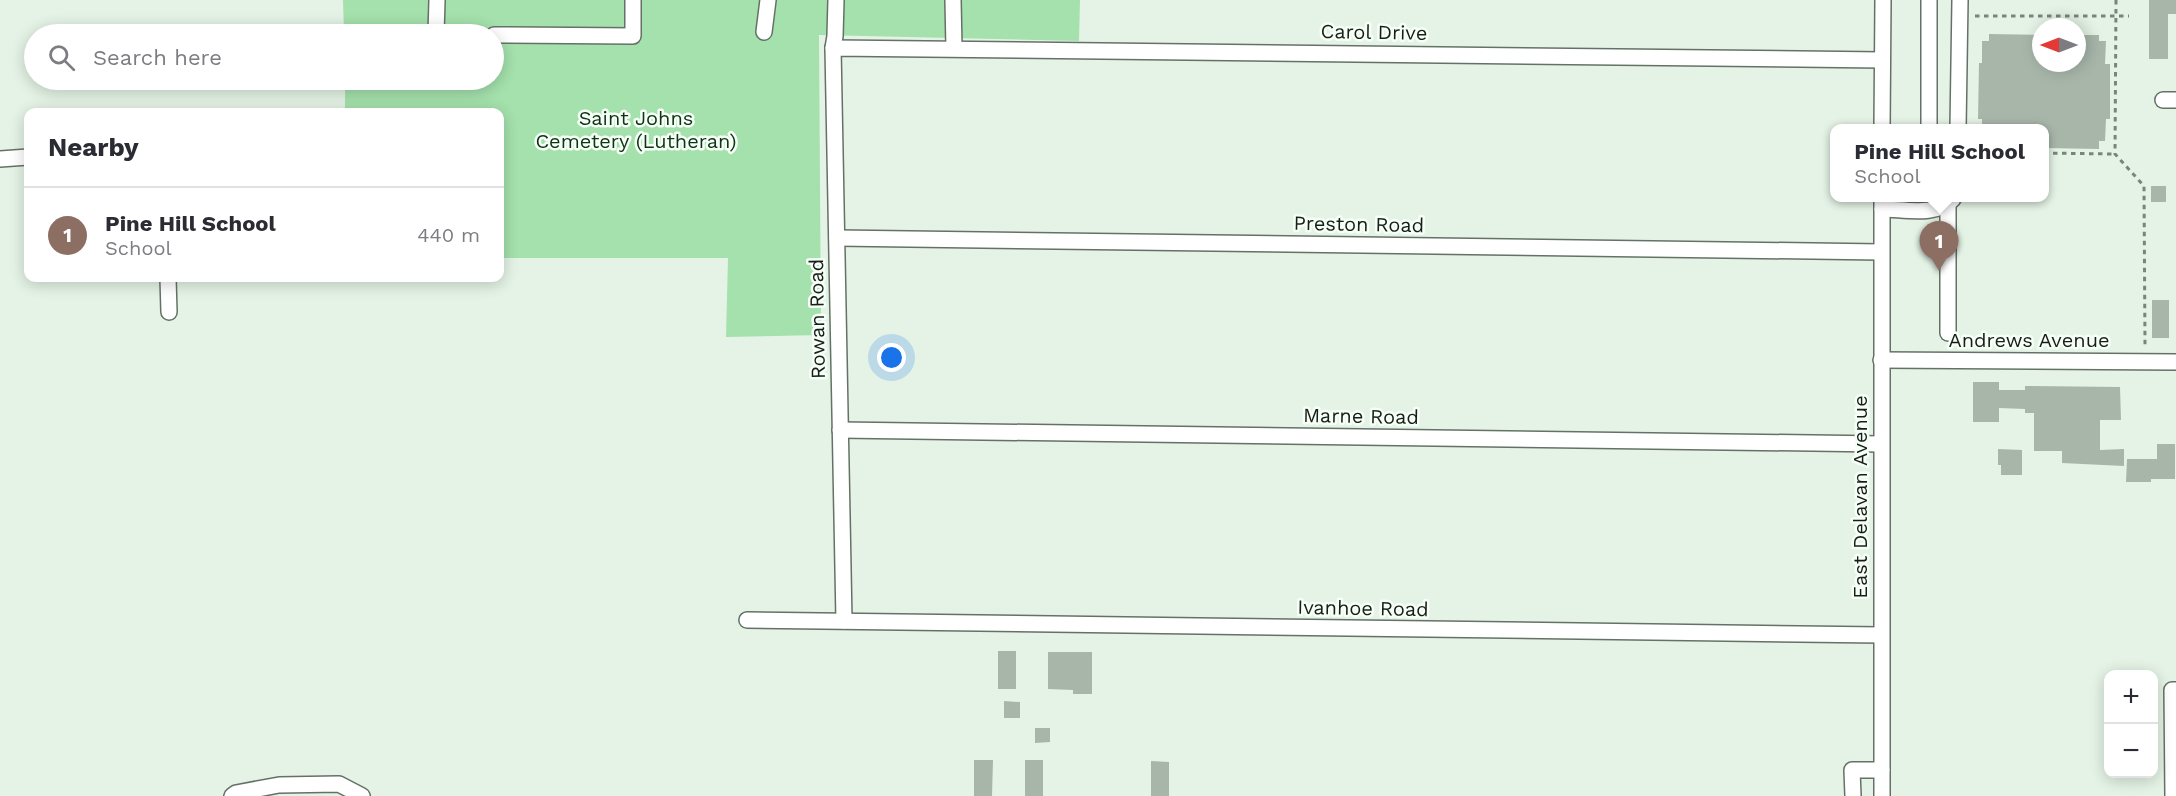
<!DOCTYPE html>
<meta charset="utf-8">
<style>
body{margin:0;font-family:"Work Sans",sans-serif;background:#f7f7f7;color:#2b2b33}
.controls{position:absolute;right:18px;bottom:18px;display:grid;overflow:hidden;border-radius:12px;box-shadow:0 3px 15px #0003}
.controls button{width:54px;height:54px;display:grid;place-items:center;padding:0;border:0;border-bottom:2px solid #e1e1e2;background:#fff;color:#2b2b33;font:30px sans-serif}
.compass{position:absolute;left:2032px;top:18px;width:54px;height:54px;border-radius:50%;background:#fff;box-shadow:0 3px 15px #0003;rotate:270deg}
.you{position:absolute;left:892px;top:358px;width:21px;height:21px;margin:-15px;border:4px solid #fff;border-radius:50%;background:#1a73e8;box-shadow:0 0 0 9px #1a73e833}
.badge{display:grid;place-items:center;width:39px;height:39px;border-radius:50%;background:#0b8043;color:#fff;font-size:20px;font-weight:700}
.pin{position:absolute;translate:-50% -50px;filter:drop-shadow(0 2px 3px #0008)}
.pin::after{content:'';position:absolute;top:32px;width:21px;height:18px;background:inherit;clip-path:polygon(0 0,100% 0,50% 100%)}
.popup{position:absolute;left:1830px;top:124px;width:219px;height:78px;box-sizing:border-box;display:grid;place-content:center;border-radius:12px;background:#fff;filter:drop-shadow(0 2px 4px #0005);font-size:20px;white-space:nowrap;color:#7c7c81}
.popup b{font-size:22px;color:#2b2b33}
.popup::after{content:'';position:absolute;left:50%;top:100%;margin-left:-12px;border:12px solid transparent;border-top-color:#fff}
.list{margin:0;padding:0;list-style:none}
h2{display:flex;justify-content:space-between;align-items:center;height:78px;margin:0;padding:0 24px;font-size:26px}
h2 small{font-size:20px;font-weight:400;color:#7c7c81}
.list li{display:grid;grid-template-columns:39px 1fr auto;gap:18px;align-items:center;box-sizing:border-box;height:96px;padding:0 24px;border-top:2px solid #e1e1e2}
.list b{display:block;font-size:22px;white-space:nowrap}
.list p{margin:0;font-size:20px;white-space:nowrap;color:#7c7c81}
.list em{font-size:20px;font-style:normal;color:#7c7c81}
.icon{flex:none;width:33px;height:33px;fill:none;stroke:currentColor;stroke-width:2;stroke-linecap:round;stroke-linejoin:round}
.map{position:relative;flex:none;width:2176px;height:796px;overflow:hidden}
.search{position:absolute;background:#fff;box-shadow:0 3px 15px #0003;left:24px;top:24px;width:480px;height:66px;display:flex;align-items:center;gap:15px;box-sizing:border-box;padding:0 21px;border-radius:33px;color:#7c7c81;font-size:22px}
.panel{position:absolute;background:#fff;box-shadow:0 3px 15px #0003;left:24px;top:108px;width:480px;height:174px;border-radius:12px}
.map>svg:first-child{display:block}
</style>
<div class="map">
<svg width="2176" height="796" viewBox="0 0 2176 796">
<rect width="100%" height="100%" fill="#e4f3e6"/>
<polygon fill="#a4e1ac" points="343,0 1080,0 1079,41 819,35 821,335 726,337 728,258 500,258 500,112 345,112 345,80 494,80 494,34 344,34"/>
<g fill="#a8b6aa">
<polygon points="2149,0 2176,0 2176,14 2168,14 2168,59 2149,59"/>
<polygon points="1989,34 2041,35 2041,63 2077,63 2077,35 2099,35 2099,41 2106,41 2105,64 2110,64 2110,119 2106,119 2105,141 2099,141 2099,149 2044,148 2044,129 1982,129 1982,119 1978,119 1979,63 1982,63 1982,41 1989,41"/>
<rect x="2151" y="186" width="15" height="16"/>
<rect x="2152" y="300" width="17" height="38"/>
<polygon points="1973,382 1999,382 1999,390 2025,390 2025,386 2120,387 2121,420 2100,420 2100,450 2124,449 2124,466 2062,463 2062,451 2034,451 2034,413 2025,413 2025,409 1999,408 1999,422 1973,422"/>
<polygon points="2157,444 2175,444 2175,479 2151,479 2151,482 2126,482 2127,459 2157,459"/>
<polygon points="1998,449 2022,450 2022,475 2001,475 2001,465 1998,465"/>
<rect x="998" y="651" width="18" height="38"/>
<polygon points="1048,652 1092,652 1092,694 1073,694 1073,690 1048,689"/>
<polygon points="1004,701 1020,702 1020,718 1004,718"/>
<polygon points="1035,728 1050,728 1050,742 1035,743"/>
<polygon points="974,760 993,760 992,796 974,796"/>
<rect x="1025" y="760" width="18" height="36"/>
<polygon points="1151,761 1169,762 1169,796 1151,796"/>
</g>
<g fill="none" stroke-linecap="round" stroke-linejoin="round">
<g stroke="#657166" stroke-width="18">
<g id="minor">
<polyline points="953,0 954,48"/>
<polyline points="764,32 768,0"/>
<polyline points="436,34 437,0"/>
<polyline points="494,35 633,36 633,0"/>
<polyline points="833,48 835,36 836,0"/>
<polyline points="2163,100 2176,100"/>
<polyline points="1882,128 1883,0"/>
<polyline points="1929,128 1929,0"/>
<polyline points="1958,128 1960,0"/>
<polyline points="0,159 28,157"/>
<path d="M1882,209C1904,209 1937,217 1953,199"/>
<polyline points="837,238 1881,252"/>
<polyline points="168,278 169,312"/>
<polyline points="1948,333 1948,204"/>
<polyline points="1881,360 2176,362"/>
<polyline points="840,430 1881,444"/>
<polyline points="747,620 1881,635"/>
<polyline points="844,621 833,48 1882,60"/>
<polyline points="232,796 236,793 279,785 339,784 362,796"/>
<polyline points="1853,796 1852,770 1882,770"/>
<polyline points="1882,796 1882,198"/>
<polyline points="2173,796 2172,690 2176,690"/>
</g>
</g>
<g stroke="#7a847c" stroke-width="3" stroke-dasharray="4.5 4.5" stroke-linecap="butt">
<polyline points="2116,0 2115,154 2144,186 2145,345"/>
<polyline points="1975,16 2129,16"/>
<polyline points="2044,153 2115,154"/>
</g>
<use href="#minor" stroke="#fff" stroke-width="15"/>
</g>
<g text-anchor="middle" stroke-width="5" stroke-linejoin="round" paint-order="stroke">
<g font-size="20" fill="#181d19" stroke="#f6fff6">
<text transform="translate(1374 32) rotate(1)" y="7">Carol Drive</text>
<text transform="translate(1359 224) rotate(1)" y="7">Preston Road</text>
<text transform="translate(817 319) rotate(-91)" y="7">Rowan Road</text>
<text x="2029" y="347">Andrews Avenue</text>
<text transform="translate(1361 416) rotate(1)" y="7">Marne Road</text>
<text transform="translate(1860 497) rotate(-90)" y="7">East Delavan Avenue</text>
<text transform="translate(1363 608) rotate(1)" y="7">Ivanhoe Road</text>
</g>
<g font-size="20" fill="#0f3217" stroke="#f6fff6">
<text x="636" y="125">Saint Johns<tspan x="636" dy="23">Cemetery (Lutheran)</tspan></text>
</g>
</g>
</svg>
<div class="controls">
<button>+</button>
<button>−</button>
</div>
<svg class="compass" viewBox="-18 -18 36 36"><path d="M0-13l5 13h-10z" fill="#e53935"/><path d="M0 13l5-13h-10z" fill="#7c7c81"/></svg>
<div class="you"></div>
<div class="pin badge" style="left:1939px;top:271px;background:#8d6e63">1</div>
<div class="popup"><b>Pine Hill School</b>School</div>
<div class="search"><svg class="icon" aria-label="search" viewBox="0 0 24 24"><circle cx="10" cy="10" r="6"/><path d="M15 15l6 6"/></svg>Search here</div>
<section class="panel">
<h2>Nearby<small></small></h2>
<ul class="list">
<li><span class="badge" style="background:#8d6e63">1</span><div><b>Pine Hill School</b><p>School</p></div><em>440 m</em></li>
</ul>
</section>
</div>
